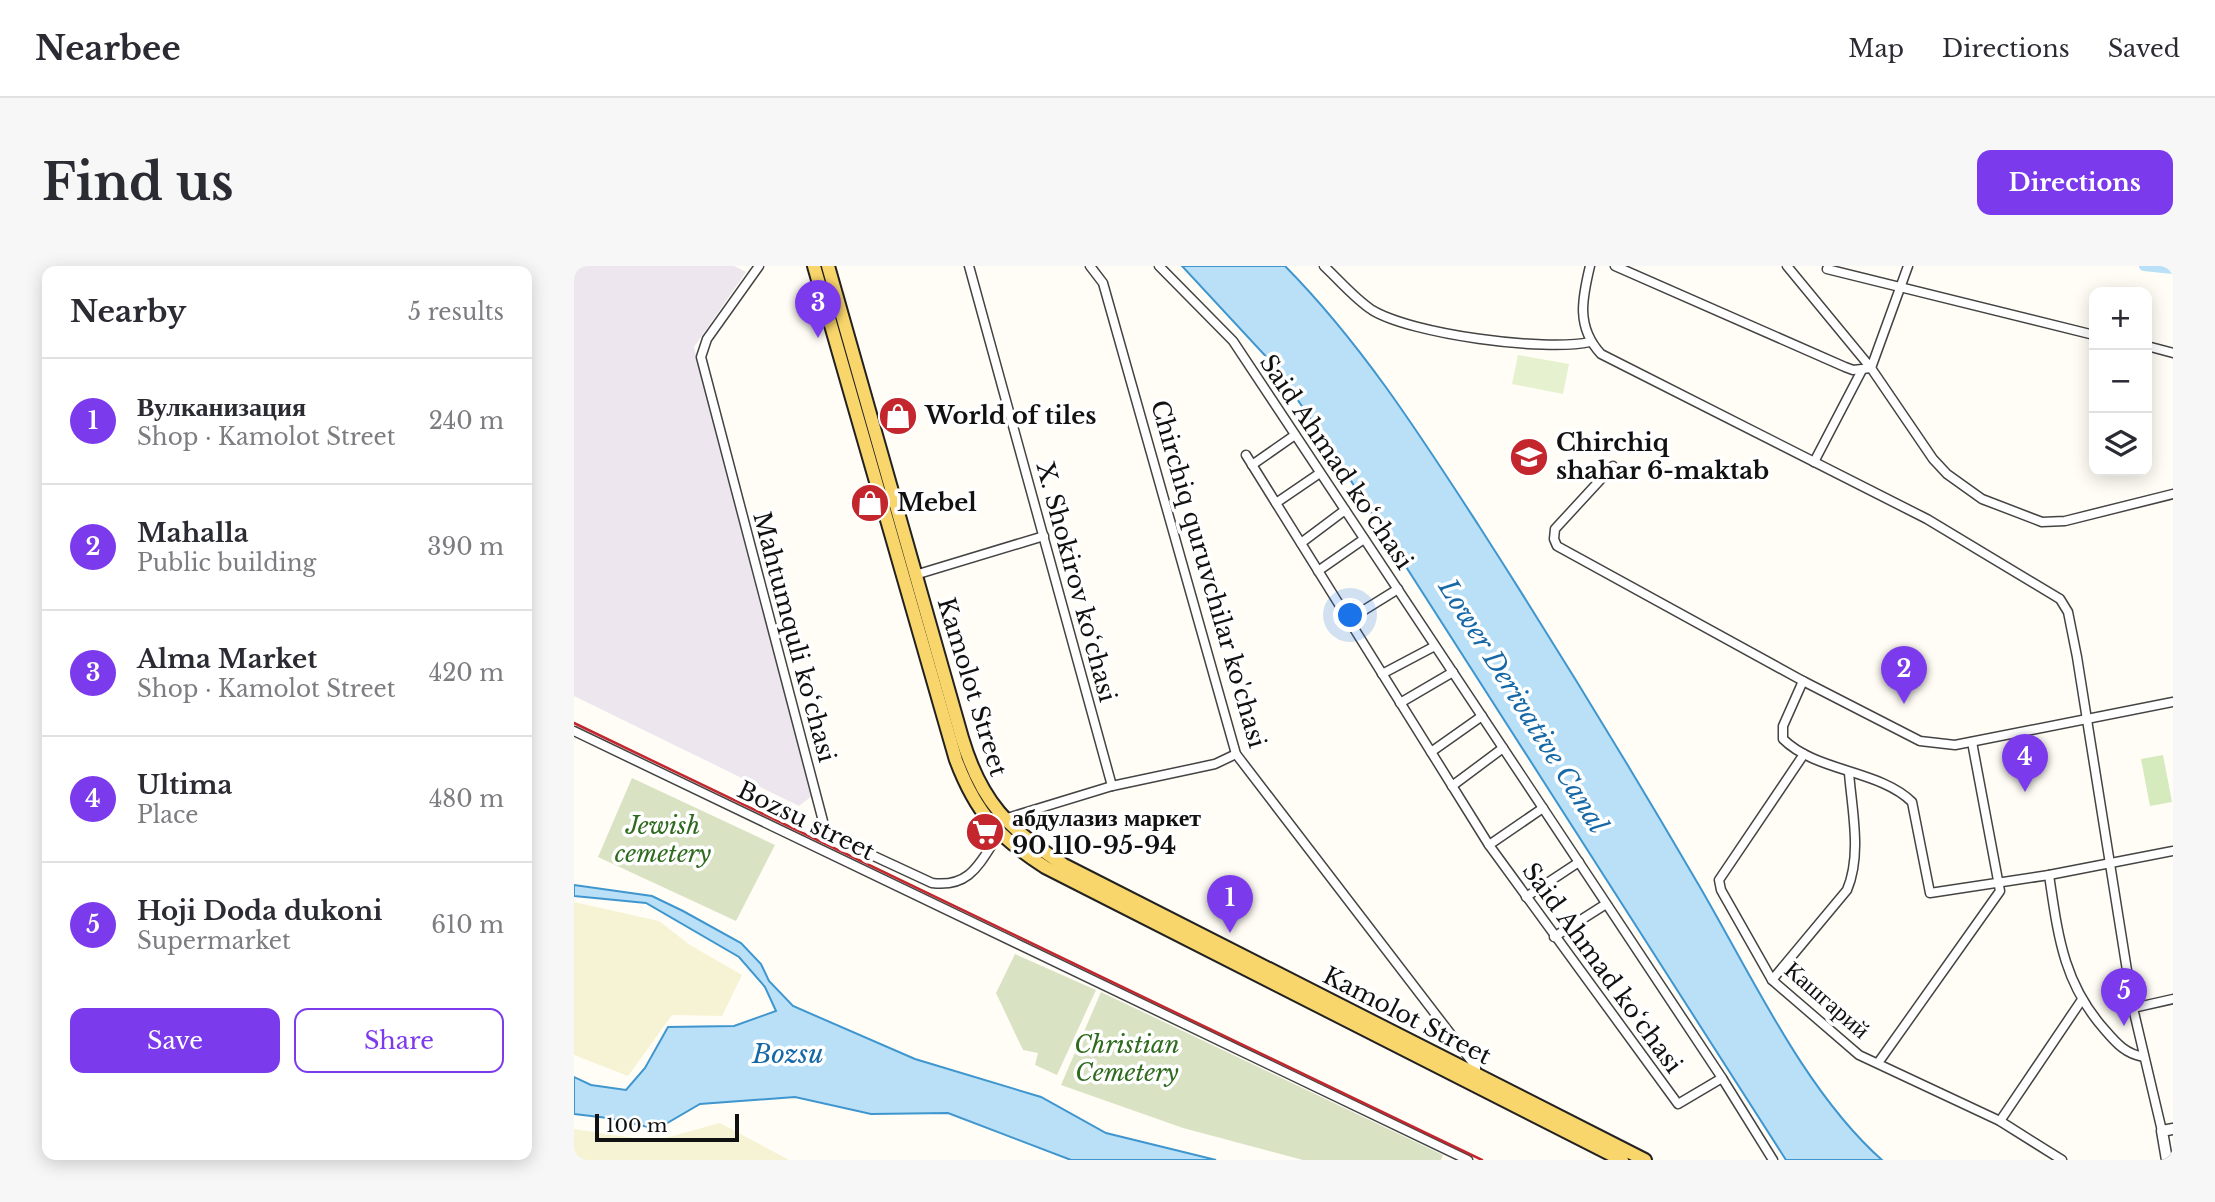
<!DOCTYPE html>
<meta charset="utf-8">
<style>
body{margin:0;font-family:"Libre Baskerville",serif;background:#f7f7f7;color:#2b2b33}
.controls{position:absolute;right:21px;top:21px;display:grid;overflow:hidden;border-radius:14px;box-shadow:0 4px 18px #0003}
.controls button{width:63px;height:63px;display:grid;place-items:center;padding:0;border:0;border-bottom:2px solid #e1e1e2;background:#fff;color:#2b2b33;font:35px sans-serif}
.scale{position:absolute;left:21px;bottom:18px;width:144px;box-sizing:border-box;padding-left:7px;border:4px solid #111;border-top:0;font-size:19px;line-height:24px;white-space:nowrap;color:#111;-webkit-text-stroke:5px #fff;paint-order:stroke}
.you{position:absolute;left:777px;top:350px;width:24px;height:24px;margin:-18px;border:5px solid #fff;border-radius:50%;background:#1a73e8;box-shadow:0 0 0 10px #1a73e833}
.badge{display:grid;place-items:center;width:46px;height:46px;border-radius:50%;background:#7c3aed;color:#fff;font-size:23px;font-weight:700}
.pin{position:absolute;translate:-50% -58px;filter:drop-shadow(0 2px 4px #0008)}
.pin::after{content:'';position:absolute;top:37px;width:24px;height:21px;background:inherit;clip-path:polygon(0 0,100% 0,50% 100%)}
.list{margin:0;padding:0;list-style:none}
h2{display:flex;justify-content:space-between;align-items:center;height:91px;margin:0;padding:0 28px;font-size:30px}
h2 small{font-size:23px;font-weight:400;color:#7c7c81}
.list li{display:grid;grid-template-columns:46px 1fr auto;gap:21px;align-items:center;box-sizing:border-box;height:126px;padding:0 28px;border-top:2px solid #e1e1e2}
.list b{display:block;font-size:26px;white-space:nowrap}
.list p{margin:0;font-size:23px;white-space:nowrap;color:#7c7c81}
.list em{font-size:23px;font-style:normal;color:#7c7c81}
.actions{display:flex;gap:14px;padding:21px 28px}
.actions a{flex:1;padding:16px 0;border:2px solid #7c3aed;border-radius:14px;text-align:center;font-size:24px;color:#7c3aed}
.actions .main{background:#7c3aed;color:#fff}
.icon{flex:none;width:38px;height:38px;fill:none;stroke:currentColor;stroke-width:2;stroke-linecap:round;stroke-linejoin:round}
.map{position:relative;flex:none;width:1599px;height:894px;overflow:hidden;border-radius:14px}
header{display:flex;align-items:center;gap:42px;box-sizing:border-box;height:98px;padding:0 35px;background:#fff;border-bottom:2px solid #e1e1e2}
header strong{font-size:33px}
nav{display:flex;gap:38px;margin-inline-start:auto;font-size:24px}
.intro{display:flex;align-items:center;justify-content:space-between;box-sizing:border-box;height:168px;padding:0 42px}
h1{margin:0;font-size:49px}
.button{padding:18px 32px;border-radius:14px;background:#7c3aed;color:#fff;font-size:24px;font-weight:700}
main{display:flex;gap:42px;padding:0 42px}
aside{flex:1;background:#fff;border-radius:14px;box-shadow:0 4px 18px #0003}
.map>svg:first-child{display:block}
</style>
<header>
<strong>Nearbee</strong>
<nav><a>Map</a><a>Directions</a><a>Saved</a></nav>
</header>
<div class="intro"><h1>Find us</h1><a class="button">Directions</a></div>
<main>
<aside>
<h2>Nearby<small>5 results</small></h2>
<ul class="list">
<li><span class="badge">1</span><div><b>Вулканизация</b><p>Shop · Kamolot Street</p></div><em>240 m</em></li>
<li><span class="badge">2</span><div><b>Mahalla</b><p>Public building</p></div><em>390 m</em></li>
<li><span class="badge">3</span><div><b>Alma Market</b><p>Shop · Kamolot Street</p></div><em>420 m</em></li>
<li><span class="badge">4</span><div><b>Ultima</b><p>Place</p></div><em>480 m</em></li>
<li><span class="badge">5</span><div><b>Hoji Doda dukoni</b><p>Supermarket</p></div><em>610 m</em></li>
</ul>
<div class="actions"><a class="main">Save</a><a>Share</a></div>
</aside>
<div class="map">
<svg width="1599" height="894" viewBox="0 0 1599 894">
<rect width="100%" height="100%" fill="#fffdf5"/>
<polygon fill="#eee6ef" points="0,0 160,0 172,6 120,81 239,529 225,540 0,430"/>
<g fill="#f6f3d4">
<polygon points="0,636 85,655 116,679 168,709 148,750 98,749 54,810 0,789"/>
<polygon points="146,857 215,894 0,894 0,863 80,875"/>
</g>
<polygon fill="#d5ebbd" points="1589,489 1598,536 1576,540 1567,493"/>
<g fill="#d9e3c4">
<polygon points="58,512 201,579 162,655 24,591"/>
<polygon points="441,688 522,724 483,809 461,799 464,787 449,784 422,727"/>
<polygon points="527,726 869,889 867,894 729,894 609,862 487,819"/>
</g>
<polygon fill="#e6f2cf" points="944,89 995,98 989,128 938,118"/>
<g fill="#b9e0f7" stroke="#3f96cf" stroke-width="2">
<path d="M608,0H711C788,78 846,169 905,260C980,377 1053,496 1123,616C1176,706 1230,825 1308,894H1212L747,168L699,98Z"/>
<polygon points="0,619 78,630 109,645 167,677 187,698 195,715 219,740 341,793 467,831 532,867 642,894 497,894 374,847 297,848 221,831 126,838 83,863 34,852 0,848 0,811 17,819 52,824 71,802 94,761 160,760 202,745 191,721 165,691 72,637 0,630"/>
</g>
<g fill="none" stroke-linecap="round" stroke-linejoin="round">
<polyline stroke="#b9e0f7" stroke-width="10" points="1570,0 1599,3"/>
<g stroke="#444" stroke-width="11">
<g id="minor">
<path d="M185,0L133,73L127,91L250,559L263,573L358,617C397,622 406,596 425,568"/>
<polyline points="395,0 538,520"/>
<polyline points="516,0 529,17 662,488 902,801 902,808"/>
<polyline points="585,0 659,75 1148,812 1199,894"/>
<path d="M750,0C765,14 781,33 798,44C837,68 971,86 1016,76"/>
<path d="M1016,0C1008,33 1002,61 1027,88L1353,253L1486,333L1494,346L1503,391L1559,742L1588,865"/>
<polyline points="1041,0 1271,101 1279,104 1297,102"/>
<polyline points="1213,0 1297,102 1359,193 1373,208 1408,233 1468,256 1491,255 1599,228"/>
<polyline points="1253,3 1520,69"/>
<polyline points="1573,80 1599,87"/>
<polyline points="1297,102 1334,0"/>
<polyline points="672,189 915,579 1104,838 1148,812"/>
<polyline points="1240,196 1288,104"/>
<polyline points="678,199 721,169"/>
<polyline points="1039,200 981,263 980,273 983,280 1229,415 1346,475 1381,479 1599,436"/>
<polyline points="702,237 746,207"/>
<polyline points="727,277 771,244"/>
<polyline points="744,305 790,273"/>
<polyline points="341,309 470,270"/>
<polyline points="774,354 824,323"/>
<polyline points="808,408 861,380"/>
<path d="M1229,415L1209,460V473C1242,506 1306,504 1338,536L1356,627L1475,609L1599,585"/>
<polyline points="826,437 879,406"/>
<polyline points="0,465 894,894"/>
<polyline points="857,486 908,450"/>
<polyline points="1230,488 1145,614 1147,624 1198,714 1285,789 1426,855 1488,894"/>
<polyline points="878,520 929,482"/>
<polyline points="430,553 538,520 641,498 662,488"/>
<polyline points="915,579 969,542"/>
<path d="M1475,609C1484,669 1489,717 1531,764C1543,778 1552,788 1570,791"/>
<polyline points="952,631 1005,596"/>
<polyline points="980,671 1032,638"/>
<path d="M1198,714L1273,624C1288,589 1278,544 1275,507"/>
<polyline points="1559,742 1599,733"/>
<polyline points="1304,797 1426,625 1398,476"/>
<polyline points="1426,855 1507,735"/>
</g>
</g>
<g stroke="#444" stroke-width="13">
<polyline id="tertiary" points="1593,894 1588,865 1599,863"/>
</g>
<g stroke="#222" stroke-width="16">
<g id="primary">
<path d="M240,0L382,494C402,547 424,571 471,601L1048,894"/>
<path d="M254,0L388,472C407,536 434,563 490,599L1071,894"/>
</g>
</g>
<use href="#minor" stroke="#fff" stroke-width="8"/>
<use href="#tertiary" stroke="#fff" stroke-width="10"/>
<use href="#primary" stroke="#f9d66b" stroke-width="12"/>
<polyline stroke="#c4262e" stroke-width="2.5" points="0,457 908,894"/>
</g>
<defs>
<g id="shop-disc" transform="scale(2.0125)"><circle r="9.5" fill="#c4262e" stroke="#fff"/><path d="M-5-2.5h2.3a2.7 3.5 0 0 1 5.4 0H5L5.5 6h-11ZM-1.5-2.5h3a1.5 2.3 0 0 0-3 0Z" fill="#fff"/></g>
<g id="school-disc" transform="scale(2.0125)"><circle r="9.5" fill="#c4262e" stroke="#fff"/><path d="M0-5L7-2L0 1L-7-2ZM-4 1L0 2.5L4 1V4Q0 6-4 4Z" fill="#fff"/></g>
<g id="supermarket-disc" transform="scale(2.0125)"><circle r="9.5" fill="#c4262e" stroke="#fff"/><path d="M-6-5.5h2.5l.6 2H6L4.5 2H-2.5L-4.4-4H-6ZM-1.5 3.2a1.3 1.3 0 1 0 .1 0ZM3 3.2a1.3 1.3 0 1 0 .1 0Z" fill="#fff"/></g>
</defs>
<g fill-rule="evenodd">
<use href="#shop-disc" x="324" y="150"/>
<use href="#school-disc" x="955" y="191"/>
<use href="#shop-disc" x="296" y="237"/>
<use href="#supermarket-disc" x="411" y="566"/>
</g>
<g text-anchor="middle" stroke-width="7" stroke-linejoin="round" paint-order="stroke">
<g font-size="24" font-weight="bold" fill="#111" stroke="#fff" text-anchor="start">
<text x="351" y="158">World of tiles</text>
<text x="982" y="185">Chirchiq<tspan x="982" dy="28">shahar 6-maktab</tspan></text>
<text x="323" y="245">Mebel</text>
<text x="438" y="560">абдулазиз маркет<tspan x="438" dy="28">90 110-95-94</tspan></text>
</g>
<g font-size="24" fill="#111" stroke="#fff">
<text transform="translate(762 196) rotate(56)" y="8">Said Ahmad ko‘chasi</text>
<text transform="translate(634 308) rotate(74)" y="8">Chirchiq quruvchilar ko'chasi</text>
<text transform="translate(502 316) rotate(75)" y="8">X. Shokirov ko‘chasi</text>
<text transform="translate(220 371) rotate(75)" y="8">Mahtumquli ko‘chasi</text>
<text transform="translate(398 421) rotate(73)" y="8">Kamolot Street</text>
<text transform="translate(232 555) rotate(26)" y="8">Bozsu street</text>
<text transform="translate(1028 702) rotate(54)" y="8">Said Ahmad ko‘chasi</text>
<text transform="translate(1253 734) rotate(41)" y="8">Кашгарий</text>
<text transform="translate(833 750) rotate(27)" y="8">Kamolot Street</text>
</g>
<g font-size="24" font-style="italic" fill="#2f6b1f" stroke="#fff">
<text x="89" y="568">Jewish<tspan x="89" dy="28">cemetery</tspan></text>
<text x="553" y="787">Christian<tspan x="553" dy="28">Cemetery</tspan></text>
</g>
<g font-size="26" font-style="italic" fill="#1768a6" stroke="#fff">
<text transform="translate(949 440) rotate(58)" y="9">Lower Derivative Canal</text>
<text x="214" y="797">Bozsu</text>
</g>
</g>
</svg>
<div class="controls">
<button>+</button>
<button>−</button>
<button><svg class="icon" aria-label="layers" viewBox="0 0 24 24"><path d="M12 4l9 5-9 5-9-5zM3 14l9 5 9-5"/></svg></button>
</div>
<div class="scale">100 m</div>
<div class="you"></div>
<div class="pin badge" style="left:656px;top:667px">1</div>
<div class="pin badge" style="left:1330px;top:438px">2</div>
<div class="pin badge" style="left:244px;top:72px">3</div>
<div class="pin badge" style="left:1451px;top:526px">4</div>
<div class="pin badge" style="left:1550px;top:760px">5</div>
</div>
</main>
